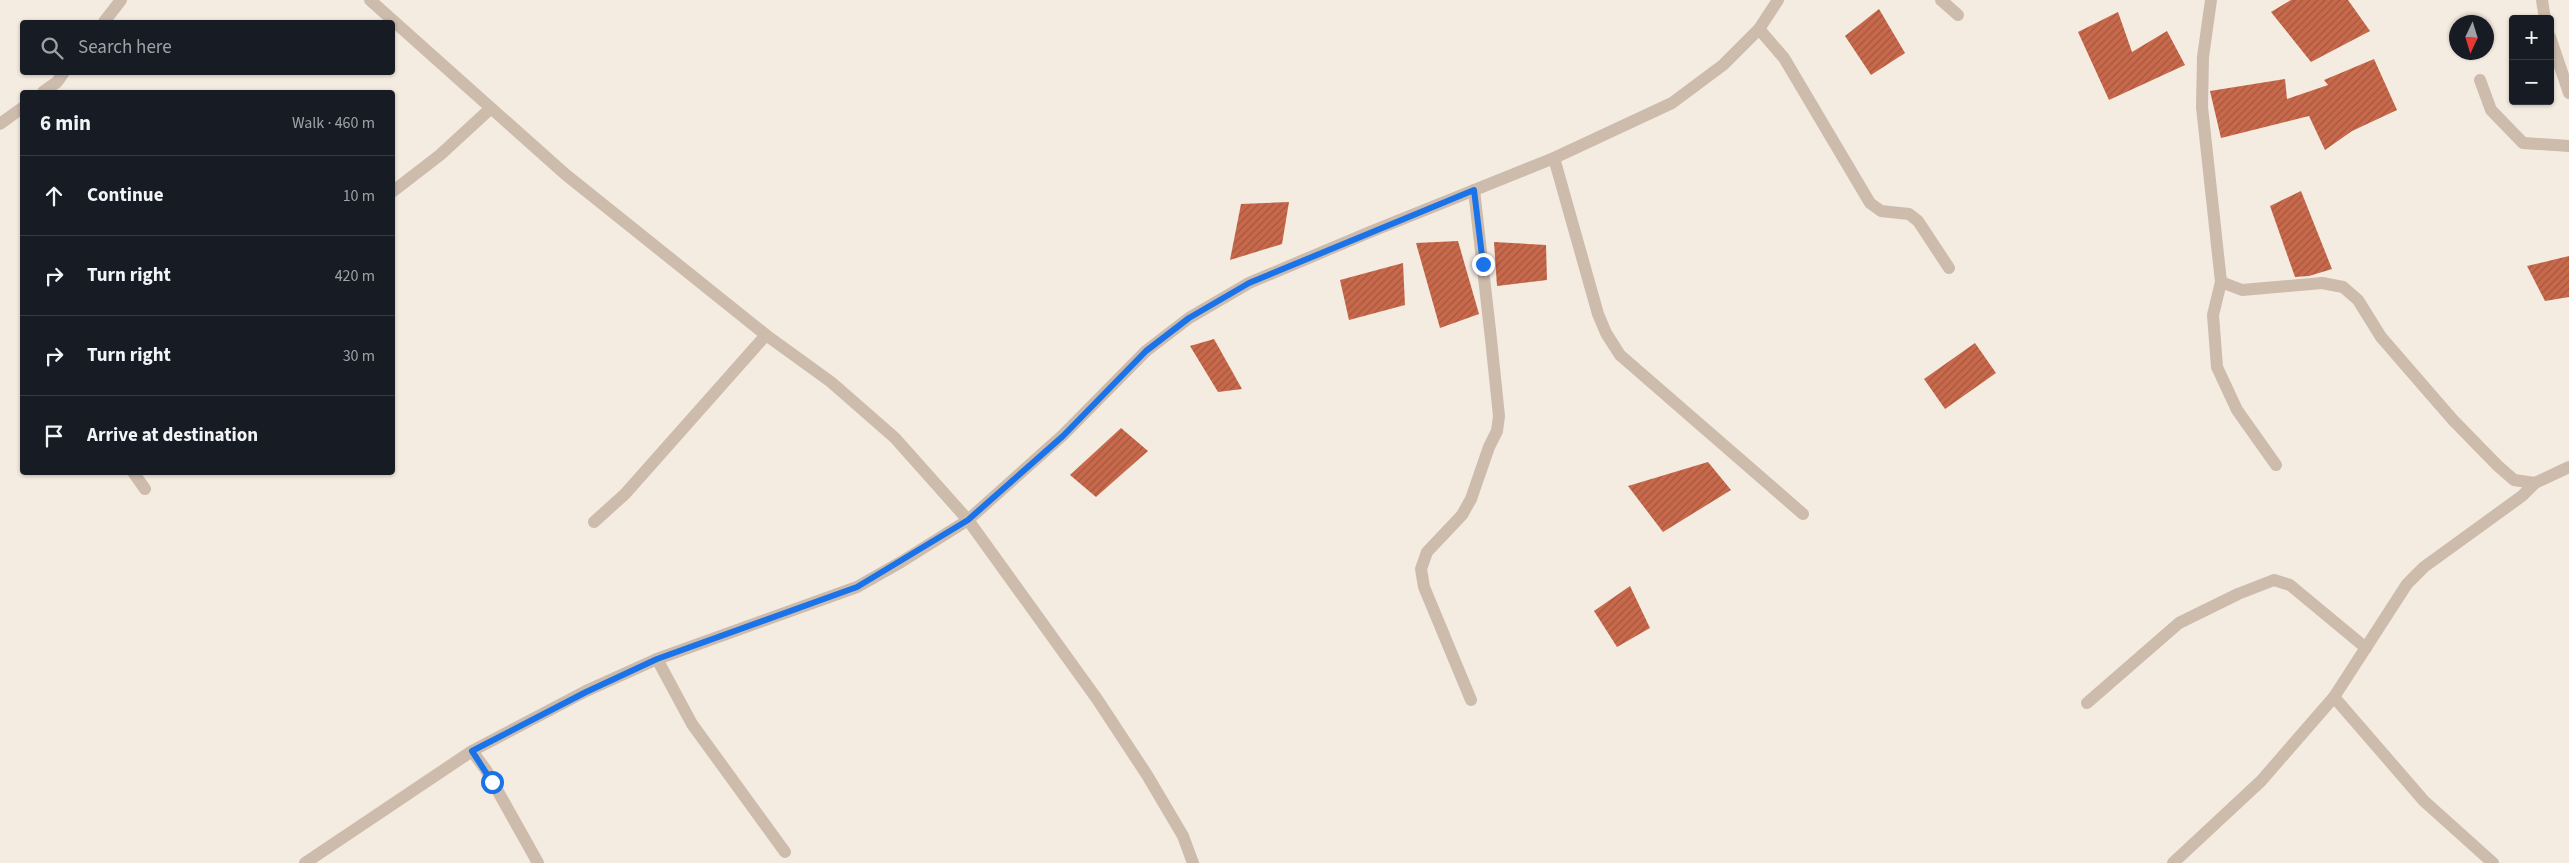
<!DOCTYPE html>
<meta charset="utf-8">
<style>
body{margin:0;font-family:"Source Sans 3",sans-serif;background:#242831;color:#f1f3f6}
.controls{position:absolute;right:15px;top:15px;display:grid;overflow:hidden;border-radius:5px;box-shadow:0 1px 4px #0004}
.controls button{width:45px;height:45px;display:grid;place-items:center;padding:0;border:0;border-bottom:1px solid #363941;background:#171b24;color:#f1f3f6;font:25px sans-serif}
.compass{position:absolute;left:2449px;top:15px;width:45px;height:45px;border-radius:50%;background:#171b24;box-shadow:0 1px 4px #0004;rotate:184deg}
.stop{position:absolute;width:15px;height:15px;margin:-11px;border:4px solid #1a73e8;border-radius:50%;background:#fff}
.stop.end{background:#1a73e8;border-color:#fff;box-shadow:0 1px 5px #0008}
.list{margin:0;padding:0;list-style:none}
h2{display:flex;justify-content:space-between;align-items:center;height:65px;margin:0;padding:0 20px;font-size:21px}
h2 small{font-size:16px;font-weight:400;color:#9ea1a6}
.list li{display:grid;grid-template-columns:32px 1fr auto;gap:15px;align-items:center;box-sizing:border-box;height:80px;padding:0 20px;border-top:1px solid #363941}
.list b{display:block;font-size:19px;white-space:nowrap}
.list em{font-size:16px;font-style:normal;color:#9ea1a6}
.icon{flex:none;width:28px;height:28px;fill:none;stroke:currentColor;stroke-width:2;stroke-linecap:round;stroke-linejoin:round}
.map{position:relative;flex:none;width:2569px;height:863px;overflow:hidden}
.search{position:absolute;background:#171b24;box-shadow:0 1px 4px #0004;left:20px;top:20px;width:375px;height:55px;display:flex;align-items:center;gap:12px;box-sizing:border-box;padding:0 18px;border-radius:5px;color:#9ea1a6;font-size:19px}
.panel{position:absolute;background:#171b24;box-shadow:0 1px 4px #0004;left:20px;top:90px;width:375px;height:385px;border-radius:5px}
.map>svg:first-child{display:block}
</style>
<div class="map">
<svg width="2569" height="863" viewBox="0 0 2569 863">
<defs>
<pattern id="building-hatch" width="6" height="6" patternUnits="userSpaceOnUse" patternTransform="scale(1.25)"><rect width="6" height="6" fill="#c8694b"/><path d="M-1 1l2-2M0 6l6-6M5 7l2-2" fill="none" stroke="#a4573f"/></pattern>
</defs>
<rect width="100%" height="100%" fill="#f4ebe1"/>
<g fill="url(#building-hatch)">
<polygon points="2291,0 2348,0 2370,31 2311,62 2271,12"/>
<polygon points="1879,9 1905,53 1871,75 1845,36"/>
<polygon points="2118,12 2132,52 2167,31 2185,65 2109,100 2078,32"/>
<polygon points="2374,59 2397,110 2352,131 2325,150 2309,116 2221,138 2210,91 2285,79 2287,99 2328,85 2324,80"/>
<polygon points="2301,191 2332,269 2309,276 2295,277 2270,206"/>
<polygon points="1289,202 1282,244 1230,260 1241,204"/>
<polygon points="1458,241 1479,314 1440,328 1416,243"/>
<polygon points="1494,242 1546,245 1547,280 1497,286"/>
<polygon points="2569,256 2569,297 2545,301 2527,266"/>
<polygon points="1403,263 1405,305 1349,320 1340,280"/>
<polygon points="1214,339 1242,389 1218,392 1190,346"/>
<polygon points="1975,343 1996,373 1945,409 1924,379"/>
<polygon points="1121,428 1148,451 1096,497 1070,475"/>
<polygon points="1708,462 1731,490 1663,532 1628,486"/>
<polygon points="1630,586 1650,628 1617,647 1594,611"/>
</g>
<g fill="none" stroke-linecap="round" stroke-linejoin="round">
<g stroke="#cdbbac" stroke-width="12">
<polyline points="370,0 565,174 766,335 831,382 895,438 968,520 1097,699 1147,775 1183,836 1193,863"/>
<polyline points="1941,0 1958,15"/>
<polyline points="2211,0 2203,57 2202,107 2221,282 2213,315 2217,367 2237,410 2276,465"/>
<polyline points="2542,0 2545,19"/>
<polyline points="104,22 121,0"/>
<polyline points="1759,29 1784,58 1870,203 1881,211 1909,214 1918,221 1949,268"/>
<polyline points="2550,37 2569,93"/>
<polyline points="2480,80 2491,110 2523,143 2569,146"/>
<polyline points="43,92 57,82 64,72"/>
<polyline points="0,124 22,108"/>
<polyline points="1554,158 1598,314 1606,333 1620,355 1803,514"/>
<polyline points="392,192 440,155 490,109"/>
<polyline points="2221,282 2242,290 2322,283 2343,287 2358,300 2381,337 2453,420 2498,466 2514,480 2535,483"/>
<polyline points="133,472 145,489"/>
<polyline points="594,522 625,494 766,335"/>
<polyline points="657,659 692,724 785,852"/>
<polyline points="2334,697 2424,801 2493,863"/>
<polyline points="1471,700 1424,587 1421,569 1427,552 1462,515 1471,499 1489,447 1497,431 1499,416 1491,339 1474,190"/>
<polyline points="2087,703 2179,623 2238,594 2274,580 2290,585 2366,648"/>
<polyline points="472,751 486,770 538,863"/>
<polyline points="305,863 472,751 586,691 657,659 857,587 901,562 968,520 1063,435 1146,351 1189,318 1249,283 1370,232 1554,158 1672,103 1723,65 1759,29 1778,0"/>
<polyline points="2173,863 2261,781 2334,697 2407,584 2424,567 2522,496 2535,483 2569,467"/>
</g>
</g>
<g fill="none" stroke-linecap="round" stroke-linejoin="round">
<polyline stroke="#1a73e8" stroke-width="6" points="492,782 472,751 586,692 657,659 857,587 968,520 1063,436 1146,351 1189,318 1249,283 1474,190 1483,264"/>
</g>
</svg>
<div class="controls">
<button>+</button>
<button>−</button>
</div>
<svg class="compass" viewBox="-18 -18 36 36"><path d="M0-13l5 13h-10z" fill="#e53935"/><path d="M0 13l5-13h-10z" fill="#9ea1a6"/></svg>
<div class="stop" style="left:492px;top:782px"></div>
<div class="stop end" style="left:1483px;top:264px"></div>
<div class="search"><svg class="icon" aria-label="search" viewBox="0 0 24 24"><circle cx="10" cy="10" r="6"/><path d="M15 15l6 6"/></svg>Search here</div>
<section class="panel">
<h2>6 min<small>Walk · 460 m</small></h2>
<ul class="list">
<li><svg class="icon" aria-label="ahead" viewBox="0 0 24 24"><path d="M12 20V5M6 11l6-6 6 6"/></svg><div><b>Continue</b></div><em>10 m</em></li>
<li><svg class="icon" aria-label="right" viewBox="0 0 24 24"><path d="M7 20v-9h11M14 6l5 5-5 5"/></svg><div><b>Turn right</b></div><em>420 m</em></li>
<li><svg class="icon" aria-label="right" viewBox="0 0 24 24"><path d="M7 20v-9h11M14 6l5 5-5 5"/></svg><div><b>Turn right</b></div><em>30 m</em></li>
<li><svg class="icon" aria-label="arrive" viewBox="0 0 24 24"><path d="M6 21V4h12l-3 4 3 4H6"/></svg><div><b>Arrive at destination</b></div></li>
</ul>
</section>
</div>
